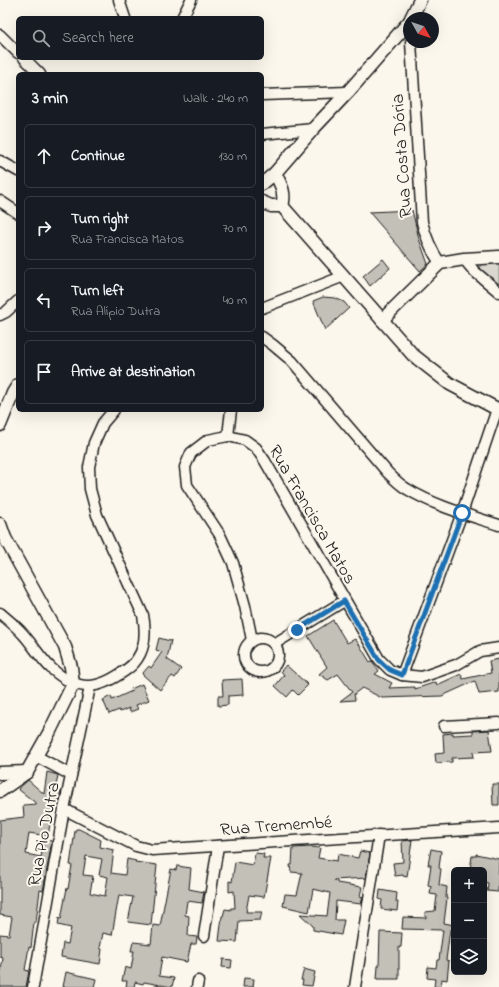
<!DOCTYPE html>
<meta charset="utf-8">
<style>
body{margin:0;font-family:"Indie Flower",sans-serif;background:#20242c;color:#f1f3f6}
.controls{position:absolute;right:12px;bottom:12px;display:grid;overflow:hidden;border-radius:6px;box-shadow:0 4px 16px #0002}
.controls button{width:36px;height:36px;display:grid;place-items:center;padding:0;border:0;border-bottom:1px solid #363941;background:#171b24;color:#f1f3f6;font:20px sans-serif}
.compass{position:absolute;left:403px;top:12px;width:36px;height:36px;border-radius:50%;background:#171b24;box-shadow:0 4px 16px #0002;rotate:130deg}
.stop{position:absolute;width:12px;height:12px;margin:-9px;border:3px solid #1f6fb2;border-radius:50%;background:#fff}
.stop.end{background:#1f6fb2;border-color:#fff;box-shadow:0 1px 4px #0008}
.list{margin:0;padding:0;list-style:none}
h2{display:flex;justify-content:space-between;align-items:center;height:52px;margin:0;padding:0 16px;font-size:17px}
h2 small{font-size:13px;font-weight:400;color:#9ea1a6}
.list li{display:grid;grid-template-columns:26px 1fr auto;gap:12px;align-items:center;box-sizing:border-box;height:64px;margin:0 8px 8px;padding:0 8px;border:1px solid #363941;border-radius:6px}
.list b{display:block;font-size:15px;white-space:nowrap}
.list p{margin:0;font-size:13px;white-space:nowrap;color:#9ea1a6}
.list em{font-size:13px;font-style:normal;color:#9ea1a6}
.icon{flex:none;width:22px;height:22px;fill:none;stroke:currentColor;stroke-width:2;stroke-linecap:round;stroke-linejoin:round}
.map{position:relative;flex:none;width:499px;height:987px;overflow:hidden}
.search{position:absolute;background:#171b24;box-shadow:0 4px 16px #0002;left:16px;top:16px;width:248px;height:44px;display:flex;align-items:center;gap:10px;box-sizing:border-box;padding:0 14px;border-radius:6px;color:#9ea1a6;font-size:15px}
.panel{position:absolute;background:#171b24;box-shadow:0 4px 16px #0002;left:16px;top:72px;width:248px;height:340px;border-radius:6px}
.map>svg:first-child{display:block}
</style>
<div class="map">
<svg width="499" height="987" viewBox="0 0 499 987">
<rect width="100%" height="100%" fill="#fbf7ec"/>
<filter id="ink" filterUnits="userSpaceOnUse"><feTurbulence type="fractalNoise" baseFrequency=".025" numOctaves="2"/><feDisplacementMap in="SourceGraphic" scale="8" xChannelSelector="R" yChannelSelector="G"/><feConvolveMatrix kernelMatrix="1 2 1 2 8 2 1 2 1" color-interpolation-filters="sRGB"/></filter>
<g filter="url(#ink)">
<polygon fill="#dad7ce" stroke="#7b7a75" points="499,260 499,285 481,273 480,266 482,263"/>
<g fill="#c3c0b8" stroke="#1c1c1c" fill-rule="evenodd">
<polygon points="412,210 419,239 428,264 420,271 369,212"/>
<polygon points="383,259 390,268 370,286 363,276"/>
<polygon points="323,297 335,298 344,302 349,308 325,330 313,301"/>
<polygon points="333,620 347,643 355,639 359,644 370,662 372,661 379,671 375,674 392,683 389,688 415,687 415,689 436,682 437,685 461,674 463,679 491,673 489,661 499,659 499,692 479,694 475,681 442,696 382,698 362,688 354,694 355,700 340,701 352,692 338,674 328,680 319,674 327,667 308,636"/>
<polygon points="159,638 170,641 171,640 167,659 181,669 175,678 172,676 160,690 142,674 149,666 151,668 162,652 156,650"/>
<polygon points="286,665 308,685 298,695 293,690 287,697 275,686 284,675 281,671"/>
<polygon points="242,679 243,695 228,696 228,705 218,706 218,696 223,696 222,680"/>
<polygon points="142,684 149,700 136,705 138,709 130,712 129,708 120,712 119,710 109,714 103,700 111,696 112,700 132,691 131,689"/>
<polygon points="489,730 492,751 473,752 474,757 452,758 452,762 436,763 435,754 444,753 443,734 453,733 453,735 473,734 473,731"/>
<polygon points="47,772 58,775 55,791 61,791 59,801 54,800 48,836 29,833 26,854 41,857 44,840 52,841 43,891 40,890 36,922 34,922 31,948 29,947 25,970 29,971 26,987 0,987 0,976 3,958 0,957 0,934 9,935 12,917 0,915 0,820 24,817 23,805 37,804 18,789 28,780 44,794"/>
<polygon points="492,784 499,784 499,805 493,805"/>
<path d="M76,829H79L101,840L100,847L114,850L111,873L125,875L127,859L136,861L135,862L157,865L151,925L128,922L133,897L119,895L112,935L103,933L100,948L102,949L100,964L61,957L63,943L68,944L71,928L58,925L59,918L61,919L67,888L68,889L72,865H70L75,831ZM86,856L102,859L99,875L108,877L105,896L90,893L93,876L83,875Z"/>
<polygon points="412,840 407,877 403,876 403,875 395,876 393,863 403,862 402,841"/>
<polygon points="312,847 320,848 318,858 337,861 338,854 358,858 360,851 370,853 366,878 334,880 337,881 337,883 362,887 360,896 363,897 361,904 336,901 335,920 344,920 341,935 313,930 313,926 300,914 327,916 330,893 313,889 309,912 283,906 285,894 297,895 302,873 291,872 290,865 292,865 293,848"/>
<polygon points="431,849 441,851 439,868 441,869 439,885 447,887 446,898 447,898 444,923 454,925 454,931 450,930 446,960 449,961 447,980 442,979 441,987 434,987 435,979 427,978 428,967 436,968 437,960 439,960 443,930 402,929 403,917 426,918 425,912 435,911 437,895 430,894 431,886 428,885 431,865 428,865"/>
<polygon points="255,853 264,854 263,858 271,858 264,897 249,895 246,912 262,912 260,920 239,921 237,942 219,941 222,916 223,916 225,909 231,910 231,908 235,908 234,891 229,892 229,881 232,882 235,862 253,865"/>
<polygon points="476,854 499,859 498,892 487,891 488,883 484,882 484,870 470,870 472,856 476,856"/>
<polygon points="177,866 191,868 189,889 204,892 202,903 187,901 185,915 189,916 188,936 197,937 196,944 191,944 187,962 162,957 159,976 174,978 172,987 144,982 143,984 135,982 134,987 126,987 127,981 122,981 125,967 131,969 134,951 131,951 133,942 151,944 153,925 160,926 171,869 176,870"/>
<polygon points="380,890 397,893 396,902 398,902 397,911 381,909 382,900 379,899"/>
<polygon points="380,932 402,933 401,947 399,947 399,979 377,979 378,966 379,966"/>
<polygon points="223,959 232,960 231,968 222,967"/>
<polygon points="304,969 315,972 312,986 302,985 303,980 301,980"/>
<polygon points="66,972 96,979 94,987 63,987"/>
<polygon points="244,978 254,979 253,987 243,987"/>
</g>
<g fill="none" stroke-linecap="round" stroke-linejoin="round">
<g stroke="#1c1c1c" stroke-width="13">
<g id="minor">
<polyline points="119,0 125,18"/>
<polyline points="182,18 191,0"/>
<polyline points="0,35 18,53"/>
<path d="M411,42L422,222C426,238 431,250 440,263"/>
<polyline points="24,58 40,74"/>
<polyline points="262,95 348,92"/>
<polyline points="262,134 313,129"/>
<polyline points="0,161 18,171"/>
<polyline points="0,201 18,213"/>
<polyline points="464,259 474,271 499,292"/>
<polyline points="262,308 344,276"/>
<polyline points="0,315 6,312 18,301"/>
<path d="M262,337L273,345L292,361L388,473C394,479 400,485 407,489C435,506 468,515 499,525"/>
<polyline points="228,436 231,410"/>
<path d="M0,613C8,620 16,626 23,634C33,645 41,659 52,669C79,693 98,690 126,670C145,657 147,637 143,615L97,515L90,489L89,467L94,443L103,423L114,410"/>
<circle cx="261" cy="655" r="17"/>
<polyline points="252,640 245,606 233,563 220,535 187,485 185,467 191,453 208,440 228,436 245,440 256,448 265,461 379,659 390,670 402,675 422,677 456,665 480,651 499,648"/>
<polyline points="274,644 344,601"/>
<polyline points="402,675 462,513 497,409"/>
<polyline points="444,726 499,723"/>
<polyline points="36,756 71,775"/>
<polyline points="64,809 136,846 152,850 499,828"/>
<polyline points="204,936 218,846"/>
<polyline points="33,987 64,809 90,687"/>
<polyline points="197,987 198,981"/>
<polyline points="355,987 379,835"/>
</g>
</g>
<g stroke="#1c1c1c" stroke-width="15">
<g id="tertiary">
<polyline points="411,18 420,0"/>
<path d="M275,173C281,185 286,193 282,206"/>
<polyline points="262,184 275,173 313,129 348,92 409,22"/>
<polyline points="262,202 271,206 282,206"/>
<polyline points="282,206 413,355 450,384 499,410"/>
<polyline points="382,320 440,263 464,259 499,257"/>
<polyline points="0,425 13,393 18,385"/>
<polyline points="0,524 5,538 65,647 71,667 73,684 49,733 27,772 0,791"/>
<polyline points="0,773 27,772"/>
</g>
</g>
<use href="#minor" stroke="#fbf7ec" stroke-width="10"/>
<use href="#tertiary" stroke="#fbf7ec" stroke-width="12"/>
</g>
</g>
<g fill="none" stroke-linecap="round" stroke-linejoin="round" filter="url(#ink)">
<polyline stroke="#1f6fb2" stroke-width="5" points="297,630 344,601 379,660 390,670 402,675 462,513"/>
</g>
<g text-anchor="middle" stroke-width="4" stroke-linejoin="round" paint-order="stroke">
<g font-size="18" fill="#1c1c1c" stroke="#fbf7ec">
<text transform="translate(401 156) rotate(-94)" y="6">Rua Costa Dória</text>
<text transform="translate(313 514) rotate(60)" y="6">Rua Francisca Matos</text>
<text transform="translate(276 825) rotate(-4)" y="6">Rua Tremembé</text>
<text transform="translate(43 834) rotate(-79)" y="6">Rua Pio Dutra</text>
</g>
</g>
</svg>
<div class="controls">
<button>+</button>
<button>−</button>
<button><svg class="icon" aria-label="layers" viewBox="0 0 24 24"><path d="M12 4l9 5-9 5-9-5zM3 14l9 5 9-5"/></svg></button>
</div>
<svg class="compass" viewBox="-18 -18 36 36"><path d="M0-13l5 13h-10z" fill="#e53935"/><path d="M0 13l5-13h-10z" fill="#9ea1a6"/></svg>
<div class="stop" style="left:462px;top:513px"></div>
<div class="stop end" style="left:297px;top:630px"></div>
<div class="search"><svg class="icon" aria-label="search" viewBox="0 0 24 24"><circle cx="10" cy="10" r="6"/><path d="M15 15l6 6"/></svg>Search here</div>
<section class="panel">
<h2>3 min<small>Walk · 240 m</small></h2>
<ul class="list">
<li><svg class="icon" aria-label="ahead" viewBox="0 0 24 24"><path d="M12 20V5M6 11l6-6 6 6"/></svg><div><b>Continue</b></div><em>130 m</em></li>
<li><svg class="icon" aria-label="right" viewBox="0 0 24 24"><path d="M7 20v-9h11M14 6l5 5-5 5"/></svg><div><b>Turn right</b><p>Rua Francisca Matos</p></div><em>70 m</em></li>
<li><svg class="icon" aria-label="left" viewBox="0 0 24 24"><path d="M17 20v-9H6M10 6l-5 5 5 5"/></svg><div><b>Turn left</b><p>Rua Alípio Dutra</p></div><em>40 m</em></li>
<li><svg class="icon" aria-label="arrive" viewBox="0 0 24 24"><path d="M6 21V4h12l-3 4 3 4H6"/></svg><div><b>Arrive at destination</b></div></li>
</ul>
</section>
</div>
